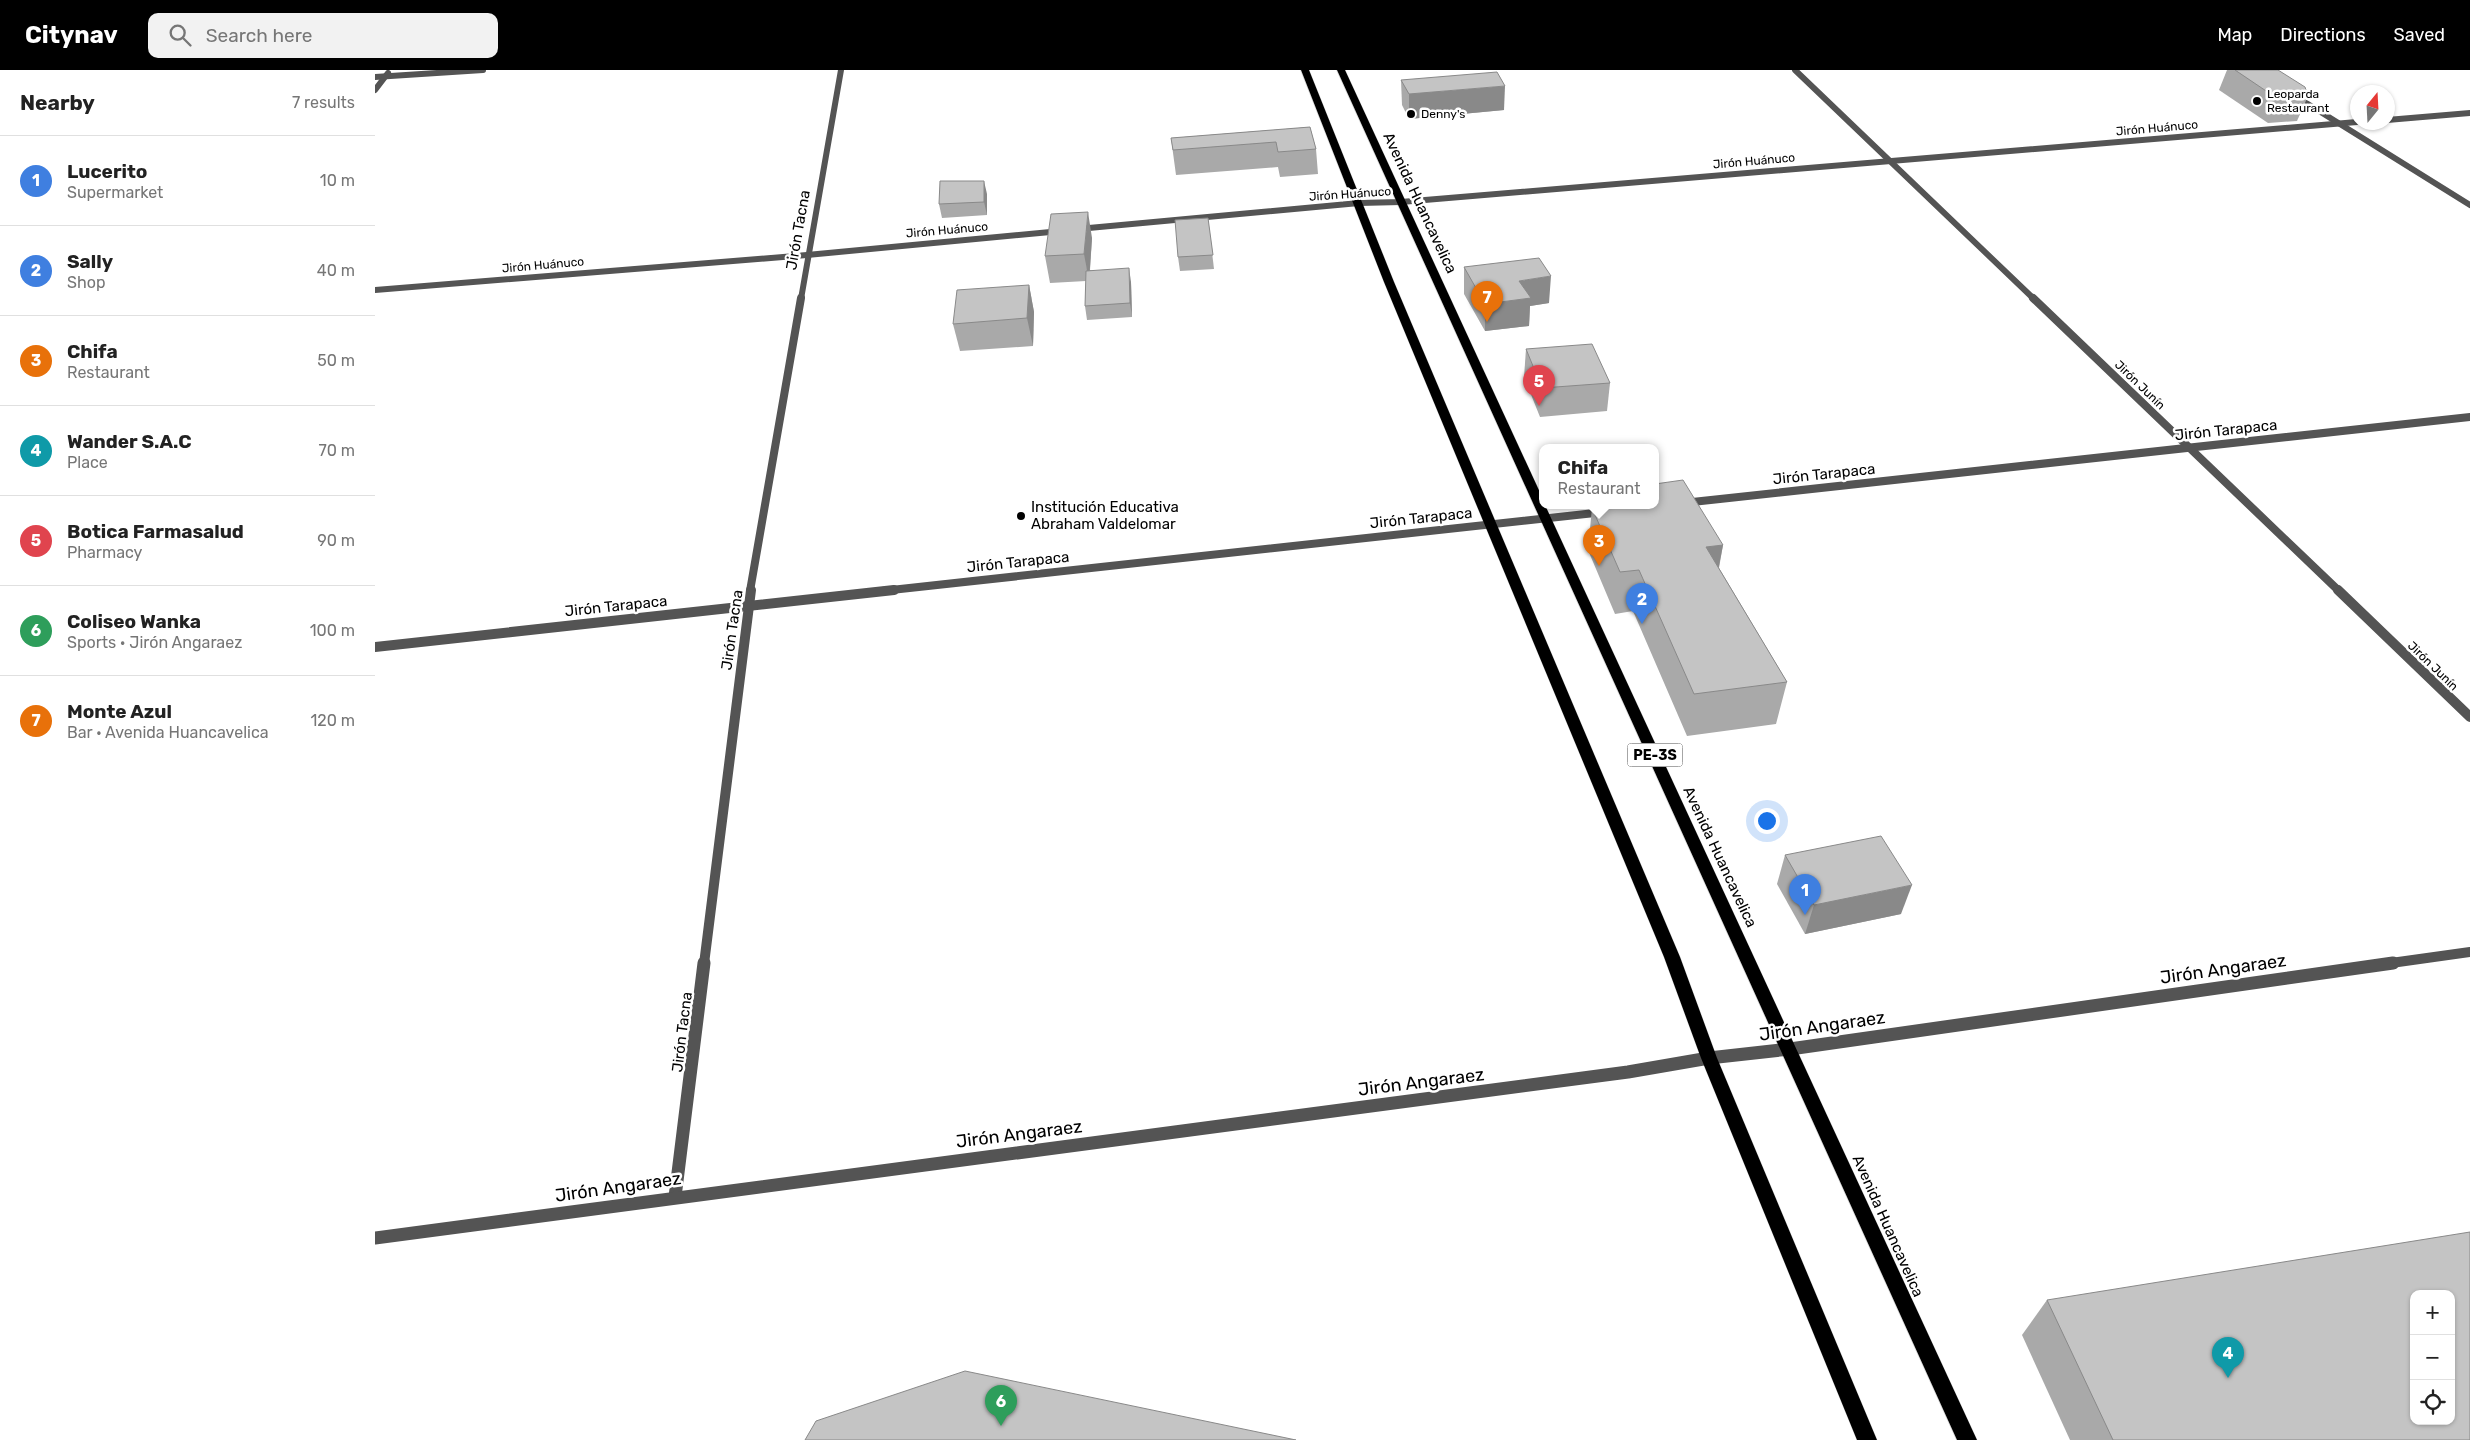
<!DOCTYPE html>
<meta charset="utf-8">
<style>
body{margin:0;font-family:Rubik,sans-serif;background:#f2f2f2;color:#222}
.controls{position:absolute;right:15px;bottom:15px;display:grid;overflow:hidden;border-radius:10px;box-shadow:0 1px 4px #0004}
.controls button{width:45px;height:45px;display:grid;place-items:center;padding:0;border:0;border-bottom:1px solid #e0e0e0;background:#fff;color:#222;font:25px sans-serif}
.compass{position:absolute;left:1975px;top:15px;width:45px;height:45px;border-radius:50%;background:#fff;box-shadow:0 1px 4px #0004;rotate:18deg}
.you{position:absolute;left:1391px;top:750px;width:18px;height:18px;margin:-12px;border:4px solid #fff;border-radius:50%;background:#1a73e8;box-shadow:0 0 0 8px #1a73e833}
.badge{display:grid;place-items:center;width:32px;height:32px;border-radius:50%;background:#000;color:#fff;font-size:16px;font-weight:700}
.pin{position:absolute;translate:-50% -41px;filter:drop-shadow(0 1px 2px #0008)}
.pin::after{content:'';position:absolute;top:26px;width:18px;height:15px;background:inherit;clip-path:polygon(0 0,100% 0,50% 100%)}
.popup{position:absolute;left:1164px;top:374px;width:120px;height:65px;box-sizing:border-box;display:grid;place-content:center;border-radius:10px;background:#fff;filter:drop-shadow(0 1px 4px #0005);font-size:16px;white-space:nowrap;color:#767676}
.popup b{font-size:19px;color:#222}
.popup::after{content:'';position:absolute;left:50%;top:100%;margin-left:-10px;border:10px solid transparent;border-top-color:#fff}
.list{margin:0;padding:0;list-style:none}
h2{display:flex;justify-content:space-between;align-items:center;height:65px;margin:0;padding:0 20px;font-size:21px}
h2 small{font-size:16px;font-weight:400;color:#767676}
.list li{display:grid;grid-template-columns:32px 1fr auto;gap:15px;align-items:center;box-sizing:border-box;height:90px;padding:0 20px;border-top:1px solid #e0e0e0}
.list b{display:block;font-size:19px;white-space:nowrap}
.list p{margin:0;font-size:16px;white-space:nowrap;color:#767676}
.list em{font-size:16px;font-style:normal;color:#767676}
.icon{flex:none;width:28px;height:28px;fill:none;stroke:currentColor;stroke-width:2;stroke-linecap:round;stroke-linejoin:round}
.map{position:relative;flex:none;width:2095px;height:1370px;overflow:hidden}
header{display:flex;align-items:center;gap:30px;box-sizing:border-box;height:70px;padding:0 25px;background:#000;color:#fff}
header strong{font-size:24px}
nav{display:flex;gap:28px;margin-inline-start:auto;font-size:18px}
.search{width:350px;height:45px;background:#f2f2f2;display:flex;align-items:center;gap:12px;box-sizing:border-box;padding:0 18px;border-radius:10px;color:#767676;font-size:19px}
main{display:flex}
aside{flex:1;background:#fff}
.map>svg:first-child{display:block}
</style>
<header>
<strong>Citynav</strong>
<div class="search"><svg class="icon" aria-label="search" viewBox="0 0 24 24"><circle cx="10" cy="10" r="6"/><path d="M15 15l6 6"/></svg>Search here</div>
<nav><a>Map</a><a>Directions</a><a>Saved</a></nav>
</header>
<main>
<aside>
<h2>Nearby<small>7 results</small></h2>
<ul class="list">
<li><span class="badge" style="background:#3f7fe0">1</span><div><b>Lucerito</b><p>Supermarket</p></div><em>10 m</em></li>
<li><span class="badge" style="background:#3f7fe0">2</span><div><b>Sally</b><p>Shop</p></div><em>40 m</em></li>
<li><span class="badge" style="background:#e8710a">3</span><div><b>Chifa</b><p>Restaurant</p></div><em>50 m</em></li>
<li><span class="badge" style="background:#0f9aa8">4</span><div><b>Wander S.A.C</b><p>Place</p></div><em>70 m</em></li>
<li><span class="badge" style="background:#e0444e">5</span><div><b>Botica Farmasalud</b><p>Pharmacy</p></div><em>90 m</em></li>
<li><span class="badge" style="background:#2e9e5b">6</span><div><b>Coliseo Wanka</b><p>Sports · Jirón Angaraez</p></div><em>100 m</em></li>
<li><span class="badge" style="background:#e8710a">7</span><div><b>Monte Azul</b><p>Bar · Avenida Huancavelica</p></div><em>120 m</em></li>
</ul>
</aside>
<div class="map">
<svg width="2095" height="1370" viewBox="0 0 2095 1370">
<rect width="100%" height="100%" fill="#fff"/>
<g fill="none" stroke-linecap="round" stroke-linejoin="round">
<g stroke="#dbdbdb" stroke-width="1">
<g id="trunk">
<polygon points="926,0 934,0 1019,212 1305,887 1342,988 1502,1370 1482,1370 1326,988 1289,887 1009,212"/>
<polygon points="962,0 970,0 1168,429 1168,435 1170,435 1602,1370 1582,1370"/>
</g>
</g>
<g stroke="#545454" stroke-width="6">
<polyline points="1420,0 1659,229"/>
<polyline points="0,7 108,0"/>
<polyline points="0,20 13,3"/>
<polyline points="1920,26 2095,135"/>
<polyline points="2012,50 2095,43"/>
<polyline points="703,159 984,133 1026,132 1982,52"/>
<polyline points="0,220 432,185 686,161"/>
<polyline points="426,229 466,0"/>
</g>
<g stroke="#545454" stroke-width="8">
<polyline points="1658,228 1964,521"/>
<polyline points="375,521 426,228"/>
</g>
<g stroke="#545454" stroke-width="10">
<polyline points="1963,520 2095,647"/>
<polyline points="329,894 376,520"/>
<polyline points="2009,894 2095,882"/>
</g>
<g stroke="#545454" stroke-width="13">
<polyline points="300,1127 329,893"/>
<polyline points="0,1168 1253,1002 1334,988 1415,979 2018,893"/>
</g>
<g stroke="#545454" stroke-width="8">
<polyline points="1308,433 2095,347"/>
<polyline points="507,521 1229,442"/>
</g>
<polyline stroke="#545454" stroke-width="10" points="0,577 519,520"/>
<use href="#trunk" fill="#000" fill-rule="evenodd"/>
</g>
<g fill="#a9a9a9">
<polygon points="1852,0 1903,0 1933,26 1922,51 1893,53 1844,20"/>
<polygon points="1026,10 1129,40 1034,49 1027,35"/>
<polygon points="935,57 941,79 943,104 905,107 903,97 801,105 796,68"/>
<polygon points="612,124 612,145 567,148 564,134"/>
<polygon points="833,148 839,199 805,201 803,187"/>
<polygon points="717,168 715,200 756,212 757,247 712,250 710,236 711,211 675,213 670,186"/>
<polygon points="1089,197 1174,233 1155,236 1154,256 1110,261 1089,224"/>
<polygon points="654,215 659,242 658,276 585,281 578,254"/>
<polygon points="1151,279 1235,313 1232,341 1165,347 1149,307"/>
<polygon points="1217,438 1348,475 1344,498 1412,612 1401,654 1312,666 1258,541 1240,544 1213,480"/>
<polygon points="1410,785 1526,844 1430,864 1402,814"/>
<polygon points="1672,1230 2095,1370 1695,1370 1647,1265"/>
</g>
<g fill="#898989">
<polygon points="1130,16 1129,40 1034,49 1034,24"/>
<polygon points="609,111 612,124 612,145 609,132"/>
<polygon points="713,142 717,168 714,211 709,184"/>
<polygon points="754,198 756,212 757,247 755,233"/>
<polygon points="1176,206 1174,233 1155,236 1154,256 1110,261 1110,234 1144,211"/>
<polygon points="654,215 659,242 658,276 652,248"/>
<polygon points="1348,475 1340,516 1331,477"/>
<polygon points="1537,815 1526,844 1430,864 1439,835"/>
</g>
<g fill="#c4c4c4" stroke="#898989" fill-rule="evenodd">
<polygon points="1860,0 1903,0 1930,17 1933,26 1903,29"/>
<polygon points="1122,2 1130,16 1034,24 1026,10"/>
<polygon points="935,57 941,79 903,82 901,72 798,80 796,68"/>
<polygon points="565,111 609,111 609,132 564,134"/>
<polygon points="713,142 709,184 670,186 676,144"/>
<polygon points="833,148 838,185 803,187 800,150"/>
<polygon points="1164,188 1176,206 1144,211 1156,228 1110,234 1089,197"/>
<polygon points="754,198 755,233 710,236 711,201"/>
<polygon points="654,215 652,248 578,254 582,220"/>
<polygon points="1217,274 1235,313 1167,318 1151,279"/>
<polygon points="1308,410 1348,475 1331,477 1412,612 1319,624 1264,500 1245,502 1217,438 1219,435 1280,435 1280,414"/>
<polygon points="1506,766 1537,815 1439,835 1410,785"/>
<path d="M2095,1162V1370H1738L1672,1230ZM2039,1224H2076V1351H2039Z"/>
<polygon points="590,1301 921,1370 430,1370 441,1351"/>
</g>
<g fill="#000" stroke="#fff" stroke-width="2">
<circle cx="1882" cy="31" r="5"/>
<circle cx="1036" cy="44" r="5"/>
<circle cx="646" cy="446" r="5"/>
</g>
<g text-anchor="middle" stroke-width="5" stroke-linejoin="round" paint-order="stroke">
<g font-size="12" fill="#000" stroke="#fff" text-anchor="start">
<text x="1892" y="28">Leoparda<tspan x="1892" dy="14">Restaurant</tspan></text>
<text x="1046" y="48">Denny's</text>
</g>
<g font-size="12" fill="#000" stroke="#fff">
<text transform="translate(1782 58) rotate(-5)" y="4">Jirón Huánuco</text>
<text transform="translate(1379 91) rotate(-5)" y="4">Jirón Huánuco</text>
<text transform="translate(975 124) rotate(-4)" y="4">Jirón Huánuco</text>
<text transform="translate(572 160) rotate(-5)" y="4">Jirón Huánuco</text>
<text transform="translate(168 195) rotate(-5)" y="4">Jirón Huánuco</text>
<text transform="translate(1765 315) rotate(44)" y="4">Jirón Junín</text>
<text transform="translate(2058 596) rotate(44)" y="4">Jirón Junín</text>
</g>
<rect fill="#fff" stroke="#4c4c4c" stroke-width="1" x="1252.5" y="673.5" width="55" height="23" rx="4"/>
<g font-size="14" font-weight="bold" fill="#000">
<text x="1280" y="690">PE-3S</text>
</g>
<g font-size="15" fill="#000" stroke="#fff">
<text transform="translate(1045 133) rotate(65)" y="5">Avenida Huancavelica</text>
<text transform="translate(423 160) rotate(-80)" y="5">Jirón Tacna</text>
<text transform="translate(1851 360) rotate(-6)" y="5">Jirón Tarapaca</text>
<text transform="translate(1449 404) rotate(-6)" y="5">Jirón Tarapaca</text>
<text transform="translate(1046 448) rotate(-6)" y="5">Jirón Tarapaca</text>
<text transform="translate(643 492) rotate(-6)" y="5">Jirón Tarapaca</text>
<text transform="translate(241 536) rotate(-6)" y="5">Jirón Tarapaca</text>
<text transform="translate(357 560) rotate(-82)" y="5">Jirón Tacna</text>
<text transform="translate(1345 787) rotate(65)" y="5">Avenida Huancavelica</text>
<text transform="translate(307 962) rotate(-83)" y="5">Jirón Tacna</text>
<text transform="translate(1513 1156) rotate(66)" y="5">Avenida Huancavelica</text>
</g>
<g font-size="15" fill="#000" stroke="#fff" text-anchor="start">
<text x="656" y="442">Institución Educativa<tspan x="656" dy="17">Abraham Valdelomar</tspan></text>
</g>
<g font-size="18" fill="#000" stroke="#fff">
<text transform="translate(1848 899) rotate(-8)" y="6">Jirón Angaraez</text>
<text transform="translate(1447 956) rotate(-8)" y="6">Jirón Angaraez</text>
<text transform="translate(1046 1012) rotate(-7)" y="6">Jirón Angaraez</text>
<text transform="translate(644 1064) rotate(-7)" y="6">Jirón Angaraez</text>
<text transform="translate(243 1117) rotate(-8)" y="6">Jirón Angaraez</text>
</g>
</g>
</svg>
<div class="controls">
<button>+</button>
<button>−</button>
<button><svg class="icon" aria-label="locate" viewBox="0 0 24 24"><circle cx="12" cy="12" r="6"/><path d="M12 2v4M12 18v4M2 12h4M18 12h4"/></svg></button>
</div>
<svg class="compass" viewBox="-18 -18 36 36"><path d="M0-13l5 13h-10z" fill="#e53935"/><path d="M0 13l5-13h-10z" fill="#767676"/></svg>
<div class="you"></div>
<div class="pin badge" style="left:1430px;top:845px;background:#3f7fe0">1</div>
<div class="pin badge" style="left:1267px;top:554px;background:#3f7fe0">2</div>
<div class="pin badge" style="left:1224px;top:496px;background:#e8710a">3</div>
<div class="popup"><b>Chifa</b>Restaurant</div>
<div class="pin badge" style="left:1853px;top:1308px;background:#0f9aa8">4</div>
<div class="pin badge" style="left:1164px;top:336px;background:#e0444e">5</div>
<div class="pin badge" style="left:626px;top:1356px;background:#2e9e5b">6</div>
<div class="pin badge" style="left:1112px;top:252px;background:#e8710a">7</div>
</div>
</main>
